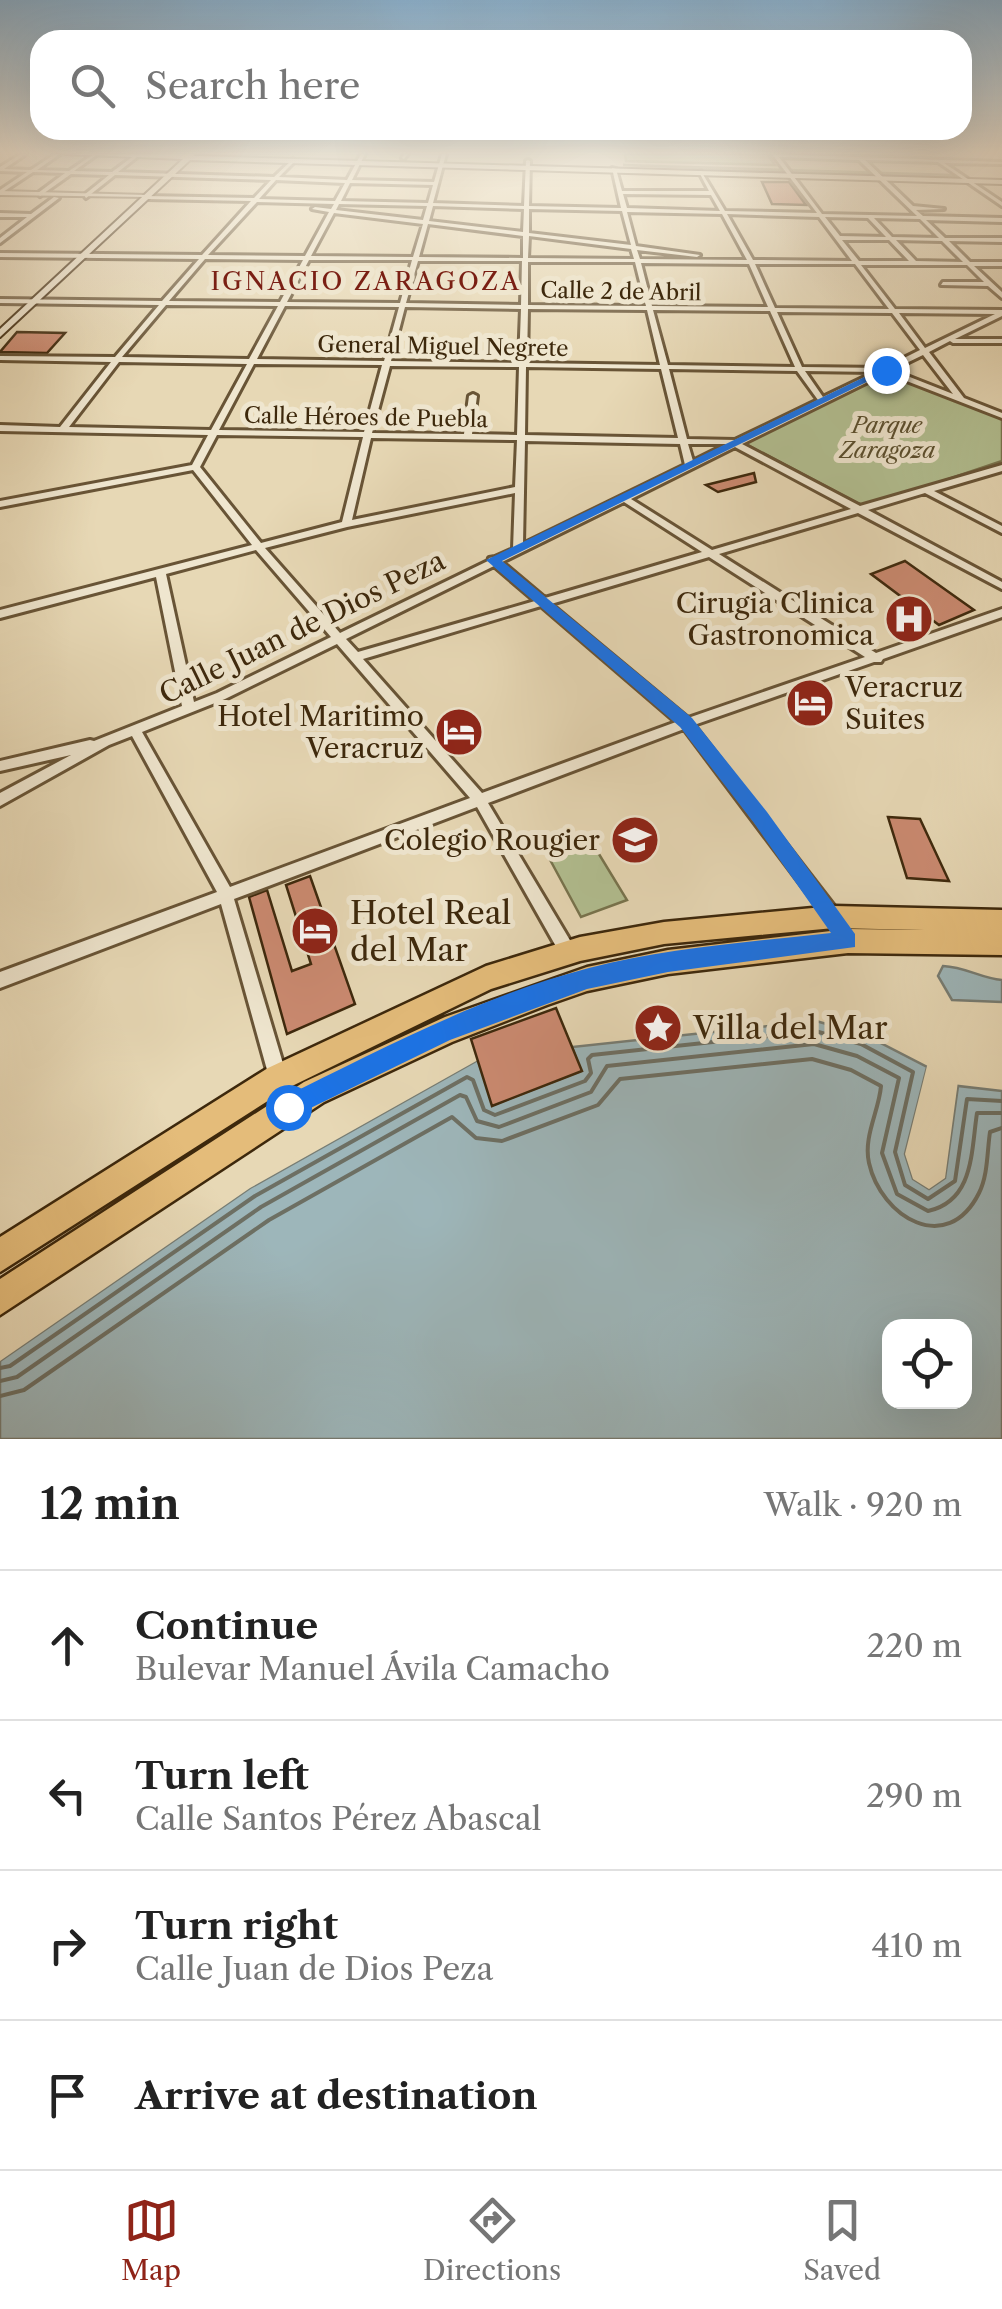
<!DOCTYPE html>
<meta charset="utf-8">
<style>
body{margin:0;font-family:"Libre Caslon Text",serif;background:#f6f6f6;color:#222}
.controls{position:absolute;right:30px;bottom:30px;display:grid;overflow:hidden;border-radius:20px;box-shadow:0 10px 40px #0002}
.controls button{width:90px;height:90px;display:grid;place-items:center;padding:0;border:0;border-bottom:2px solid #e0e0e0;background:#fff;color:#222;font:50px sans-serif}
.stop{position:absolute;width:30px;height:30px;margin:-22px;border:8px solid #1a73e8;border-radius:50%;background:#fff}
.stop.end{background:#1a73e8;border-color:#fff;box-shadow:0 2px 10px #0008}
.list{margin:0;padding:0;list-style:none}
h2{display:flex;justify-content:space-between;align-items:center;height:130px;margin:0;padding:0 40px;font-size:42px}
h2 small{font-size:32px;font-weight:400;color:#767676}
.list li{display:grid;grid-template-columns:65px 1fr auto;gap:30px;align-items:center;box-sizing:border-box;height:150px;padding:0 40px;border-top:2px solid #e0e0e0}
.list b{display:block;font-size:38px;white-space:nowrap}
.list p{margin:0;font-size:32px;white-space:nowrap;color:#767676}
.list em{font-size:32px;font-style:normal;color:#767676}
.icon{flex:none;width:55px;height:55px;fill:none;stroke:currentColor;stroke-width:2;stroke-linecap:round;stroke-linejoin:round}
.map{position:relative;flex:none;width:1002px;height:1439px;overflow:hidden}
.search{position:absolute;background:#fff;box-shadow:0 10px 40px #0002;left:30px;right:30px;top:30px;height:110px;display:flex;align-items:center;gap:25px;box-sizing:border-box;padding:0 35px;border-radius:30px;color:#767676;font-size:38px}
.sheet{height:730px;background:#fff}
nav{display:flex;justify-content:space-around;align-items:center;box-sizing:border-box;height:140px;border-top:2px solid #e0e0e0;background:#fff;font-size:28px;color:#767676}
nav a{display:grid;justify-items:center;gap:5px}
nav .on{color:#8f2418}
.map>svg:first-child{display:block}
</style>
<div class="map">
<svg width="1002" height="1439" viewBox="0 0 1002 1439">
<rect width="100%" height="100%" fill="#e7d8b5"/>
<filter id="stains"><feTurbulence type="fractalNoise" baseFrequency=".002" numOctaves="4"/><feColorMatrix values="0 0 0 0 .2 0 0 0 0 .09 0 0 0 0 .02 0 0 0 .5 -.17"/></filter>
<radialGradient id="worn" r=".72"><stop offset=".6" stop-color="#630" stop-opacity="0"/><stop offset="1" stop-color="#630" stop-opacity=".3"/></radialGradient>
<g fill="#b2bf91" stroke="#78744e" stroke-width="2.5">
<polygon points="625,154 767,154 775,165 626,161"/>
<polygon points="623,165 952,175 956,178"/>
<polygon points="884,372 1002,418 1002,461 865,507 744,443"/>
<polygon points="591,841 627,900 581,917 548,856"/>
</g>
<g fill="#9db6ba" stroke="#777d74" stroke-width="2.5" fill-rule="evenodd">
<path d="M943,966C966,967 980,978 1002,980V1002L952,1000L938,976Z"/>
<path d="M816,1021L865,1035L927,1067L905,1154L913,1179L929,1189L945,1178L958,1086L1002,1091V1439H0V1361L250,1188L478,1060L493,1105L581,1071L572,1047ZM890,1326H964V1402H890Z"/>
</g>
<g fill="#e7d8b5">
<polygon points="476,1056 478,1060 250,1188 0,1361 0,1355 247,1184"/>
<polygon points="928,1062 932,1068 910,1153 917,1176 929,1183 941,1176 953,1085 958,1081 945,1178 929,1189 913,1179 905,1154"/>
</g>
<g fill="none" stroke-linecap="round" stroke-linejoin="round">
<g stroke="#6d6f63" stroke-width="4">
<polyline points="0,1368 10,1366 255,1196 467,1077 473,1080 484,1110 495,1115 585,1081 591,1073 588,1059 592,1055 815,1031 861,1044 913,1072 895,1152 905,1185 928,1199 955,1181 967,1099 1002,1101"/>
<path d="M0,1381L17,1377L261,1207L460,1095L466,1097L477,1121L499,1127L591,1092L607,1066L814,1044L857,1056L899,1078L882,1153L897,1194L928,1211C974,1201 971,1152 977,1113H1002"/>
<path d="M0,1396L24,1390L269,1220L452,1117L476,1138L502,1141L598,1105L620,1079L812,1059L851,1070L881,1086C879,1111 863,1137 869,1163C881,1217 947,1257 979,1193C988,1175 987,1152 990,1132L1002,1128"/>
</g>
</g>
<g fill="#cb8a71" stroke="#3d280c" stroke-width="2.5">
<polygon points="762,182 789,182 806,205 772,204"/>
<polygon points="17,332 65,333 47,353 0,352"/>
<polygon points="754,473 756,482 718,492 706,485"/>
<polygon points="905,561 974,610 939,625 871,574"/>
<polygon points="888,817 920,819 949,881 907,878"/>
<polygon points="310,876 355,1004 287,1034 249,897 267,890 292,971 311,964 286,885"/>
<polygon points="556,1008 582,1071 492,1106 471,1039"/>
</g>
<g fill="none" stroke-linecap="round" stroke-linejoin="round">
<g stroke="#685436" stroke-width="6">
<g id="minor">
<path d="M21,154H26L4,169L31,170L55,154H60L37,170L69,171L94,154L95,156L74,171L112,172L135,155L137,157L118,172L274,177L293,159L295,161L279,177L347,180L361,154H365L352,180L434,182L442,154H446L433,203L524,206L526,161L528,160L530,161L529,206L621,208L612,168L616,169L622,191H709L699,172L701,171L725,211L817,213L772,154L1002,162V164L944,163L1002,202V206L938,162L865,160L913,206L944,209L916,210L923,216L1002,218V222L926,220L945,238H1002V242L949,241L970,262H1002V266H974L1002,292V298L988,286L941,285L943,282H984L967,265H861L895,309L1002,310V316L955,339H1002V343H953L950,341L929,352L964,398L1002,413V418L886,373L742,444L860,506L1002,465V471L934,491L1002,526V533L925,493L868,510L1002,582V589L858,513L719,554L876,653L1002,609V617L883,659L881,662H874L694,725L842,916L845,921L842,926L837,928L832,926L684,729L488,803L574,947L576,952L574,957L568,959L562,957L477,807L234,899L287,1077L284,1083L278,1086L272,1083L269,1077L221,904L0,988V972L217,892L132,736L109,745L0,806V793L71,755L0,771V761L90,740L94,741L182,706L156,577L0,618V610L252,545L193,470L0,507V501L192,465L208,435L0,431V425L60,427L111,362L0,360V356L115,357L159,305L0,303V299L162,301L199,259L0,257V253L202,255L251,201L146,199L144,196L254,198L271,180L115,175L86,198L84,195L109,175L71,174L40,196L38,193L65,173L33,172L0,194V190L27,172L0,171V167ZM779,157L859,160L917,216L822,214ZM276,180L345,183L335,201L259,199ZM350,183L433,185L428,203L341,201ZM623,194L711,195L720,211L627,208ZM257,202L334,204L331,209L315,207L312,209L329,212L305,256L208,255ZM339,204L427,206L423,220L336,210ZM433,206L524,209L523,232L429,221ZM529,209L622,211L631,245L529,233ZM627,212L722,214L747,260L640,259L637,250L697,257L700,255L636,246ZM334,213L423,224L413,257L311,256ZM727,214L819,217L852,261L753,260ZM825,217L868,218L886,237L840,236ZM874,218L920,219L939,238L892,237ZM428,224L523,236V258L419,257ZM529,236L631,249L634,259L528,258ZM842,240H889L909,261H859ZM896,240L942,241L963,262L916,261ZM205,259L303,260L280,302L169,301ZM309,260H412L400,303L287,302ZM418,261H522L521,305L406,303ZM528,262H635L646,306L528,305ZM641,263L749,264L768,307L652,306ZM755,264H855L889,309L775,308ZM166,305L278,306L249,359L122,357ZM285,306L399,307L384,361L257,359ZM405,307L521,309L519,363L391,361ZM528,309L647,310L660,365L527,363ZM653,310L770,311L795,367L668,365ZM777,312L892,313L920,350L884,368L802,367ZM899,313L995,314L925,348ZM923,355L953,394L892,370ZM119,362L247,364L211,430L69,427ZM254,364L382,365L364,432L219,430ZM390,366L519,367L517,435L472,434L477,396L473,394L469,396L464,434L372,433ZM526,367L661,369L678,438L525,435ZM669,369L797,371L818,400L735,440L687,439ZM805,371L875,372L823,397ZM217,435L363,437L342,522L261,543L200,467ZM371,438L517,440L515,487L352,520ZM525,441L680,444L685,465L523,544ZM688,444H727L693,461ZM735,447L851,509L712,550L631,499ZM515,493L513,549L495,557L489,558L488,561L340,633L265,548L347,527ZM624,502L702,552L545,598L502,562ZM256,550L331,637L217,693L194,702L166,574ZM709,557L865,657L688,718L551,604ZM494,566L535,601L358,652L346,639ZM541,606L676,722L482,793L363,659ZM337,644L470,798L230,887L142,732L225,699Z"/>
<polygon points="404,154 408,154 404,159 402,158"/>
<polygon points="54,197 59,198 0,243 0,238 27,217 0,217 0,213 31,214"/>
</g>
</g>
<g stroke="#685436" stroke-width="4">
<polygon id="tertiary" points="0,191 146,195 150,197 0,195"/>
</g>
<g stroke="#3d280c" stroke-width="4">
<polygon id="secondary" points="65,154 195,154 194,156 1002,180 1002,184 190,160 0,337 0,329 183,159"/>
</g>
<g stroke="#3d280c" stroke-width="5">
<polygon id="primary" points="834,906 1002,910 1002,955 848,953 668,974 587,991 547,1005 452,1042 324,1102 0,1315 0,1279 304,1082 445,1017 587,967 668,950 848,929 924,930 834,928 664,944 580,961 491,989 288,1088 0,1272 0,1237 268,1068 486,966 580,937 664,922"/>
</g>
<use href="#minor" fill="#efe6cf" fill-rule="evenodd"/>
<use href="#tertiary" fill="#efe6cf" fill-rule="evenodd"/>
<use href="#secondary" fill="#efe6cf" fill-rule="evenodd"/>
<use href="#primary" fill="#e4bc7a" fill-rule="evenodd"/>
</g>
<linearGradient id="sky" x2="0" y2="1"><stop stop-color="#8ab5d6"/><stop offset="0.43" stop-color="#f4edde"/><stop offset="1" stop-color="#f4edde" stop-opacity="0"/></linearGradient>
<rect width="1002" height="355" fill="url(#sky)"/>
<path fill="#1a73e8" d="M883,368L891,370L502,561L692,718L767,812L855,934V947L668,972L587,989L450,1040L288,1119L280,1115L277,1107L280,1099C380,1050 481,996 589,968C668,948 750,942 831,933L754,823L680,727L486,560Z"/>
<defs>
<g id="hospital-disc" transform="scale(2.5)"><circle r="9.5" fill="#8f2418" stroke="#efe6cf"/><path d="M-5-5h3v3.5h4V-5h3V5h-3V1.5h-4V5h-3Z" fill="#fff"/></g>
<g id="hotel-disc" transform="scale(2.5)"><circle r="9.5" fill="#8f2418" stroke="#efe6cf"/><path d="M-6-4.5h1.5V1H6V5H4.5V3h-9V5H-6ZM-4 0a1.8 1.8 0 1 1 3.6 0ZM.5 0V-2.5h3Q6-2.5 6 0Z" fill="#fff"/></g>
<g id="school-disc" transform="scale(2.5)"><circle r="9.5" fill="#8f2418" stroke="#efe6cf"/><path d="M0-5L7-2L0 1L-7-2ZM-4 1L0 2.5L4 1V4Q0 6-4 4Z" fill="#fff"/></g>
<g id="sight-disc" transform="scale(2.5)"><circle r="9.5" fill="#8f2418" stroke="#efe6cf"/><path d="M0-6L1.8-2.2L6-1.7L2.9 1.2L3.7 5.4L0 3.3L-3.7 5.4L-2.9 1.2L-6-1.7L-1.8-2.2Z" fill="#fff"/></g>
</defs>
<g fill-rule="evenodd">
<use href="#hospital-disc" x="909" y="619"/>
<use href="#hotel-disc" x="810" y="703"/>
<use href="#hotel-disc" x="459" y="732"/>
<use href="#school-disc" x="635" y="840"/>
<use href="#hotel-disc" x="315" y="931"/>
<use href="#sight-disc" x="658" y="1028"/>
</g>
<g text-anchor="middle" stroke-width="10" stroke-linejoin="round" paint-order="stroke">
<g font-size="22" fill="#3d280c" stroke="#efe6cf">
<text transform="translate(621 291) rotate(1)" y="8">Calle 2 de Abril</text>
<text transform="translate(443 346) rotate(1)" y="8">General Miguel Negrete</text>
<text transform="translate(366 417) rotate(1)" y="8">Calle Héroes de Puebla</text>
</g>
<g font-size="22" font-style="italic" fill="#5a4e2d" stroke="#efe6cf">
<text x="887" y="433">Parque<tspan x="887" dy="25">Zaragoza</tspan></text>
</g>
<g font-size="25" letter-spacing="2.5" fill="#7a1f14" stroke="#efe6cf">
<text x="366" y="290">IGNACIO ZARAGOZA</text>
</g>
<g font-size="28" fill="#3d280c" stroke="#efe6cf" text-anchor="end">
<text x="874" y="613">Cirugia Clinica<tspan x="874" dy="32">Gastronomica</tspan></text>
<text x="845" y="697" text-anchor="start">Veracruz<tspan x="845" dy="32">Suites</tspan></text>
<text x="424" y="726">Hotel Maritimo<tspan x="424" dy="32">Veracruz</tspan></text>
<text x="600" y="850">Colegio Rougier</text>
</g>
<g font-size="28" fill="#3d280c" stroke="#efe6cf">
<text transform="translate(302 627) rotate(-26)" y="10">Calle Juan de Dios Peza</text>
</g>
<g font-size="32" fill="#3d280c" stroke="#efe6cf" text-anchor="start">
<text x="350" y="924">Hotel Real<tspan x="350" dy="37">del Mar</tspan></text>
<text x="693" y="1039">Villa del Mar</text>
</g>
</g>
<rect width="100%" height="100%" filter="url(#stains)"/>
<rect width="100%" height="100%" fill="url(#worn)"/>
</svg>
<div class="controls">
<button><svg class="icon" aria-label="locate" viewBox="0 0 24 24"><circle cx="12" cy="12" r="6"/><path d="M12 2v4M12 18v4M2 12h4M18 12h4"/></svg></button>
</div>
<div class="stop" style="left:288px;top:1107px"></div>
<div class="stop end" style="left:886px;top:370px"></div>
<div class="search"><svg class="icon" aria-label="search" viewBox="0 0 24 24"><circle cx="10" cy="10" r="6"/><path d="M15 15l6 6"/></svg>Search here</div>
</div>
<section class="sheet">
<h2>12 min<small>Walk · 920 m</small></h2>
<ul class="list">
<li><svg class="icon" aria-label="ahead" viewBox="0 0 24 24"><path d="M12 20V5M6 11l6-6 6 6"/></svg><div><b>Continue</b><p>Bulevar Manuel Ávila Camacho</p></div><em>220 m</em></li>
<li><svg class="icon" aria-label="left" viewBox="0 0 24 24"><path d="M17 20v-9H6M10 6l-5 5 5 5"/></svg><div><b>Turn left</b><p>Calle Santos Pérez Abascal</p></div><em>290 m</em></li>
<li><svg class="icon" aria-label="right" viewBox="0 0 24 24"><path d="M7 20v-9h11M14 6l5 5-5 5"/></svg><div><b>Turn right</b><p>Calle Juan de Dios Peza</p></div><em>410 m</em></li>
<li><svg class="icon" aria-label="arrive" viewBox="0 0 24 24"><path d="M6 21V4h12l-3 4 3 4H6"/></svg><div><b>Arrive at destination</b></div></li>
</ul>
</section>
<nav>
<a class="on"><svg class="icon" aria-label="map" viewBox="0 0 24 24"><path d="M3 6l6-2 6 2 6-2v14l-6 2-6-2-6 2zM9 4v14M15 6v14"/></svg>Map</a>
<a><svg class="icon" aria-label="directions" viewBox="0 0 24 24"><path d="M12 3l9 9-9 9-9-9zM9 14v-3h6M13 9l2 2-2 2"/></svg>Directions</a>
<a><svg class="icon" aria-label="saved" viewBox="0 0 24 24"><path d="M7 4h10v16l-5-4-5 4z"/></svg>Saved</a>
</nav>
